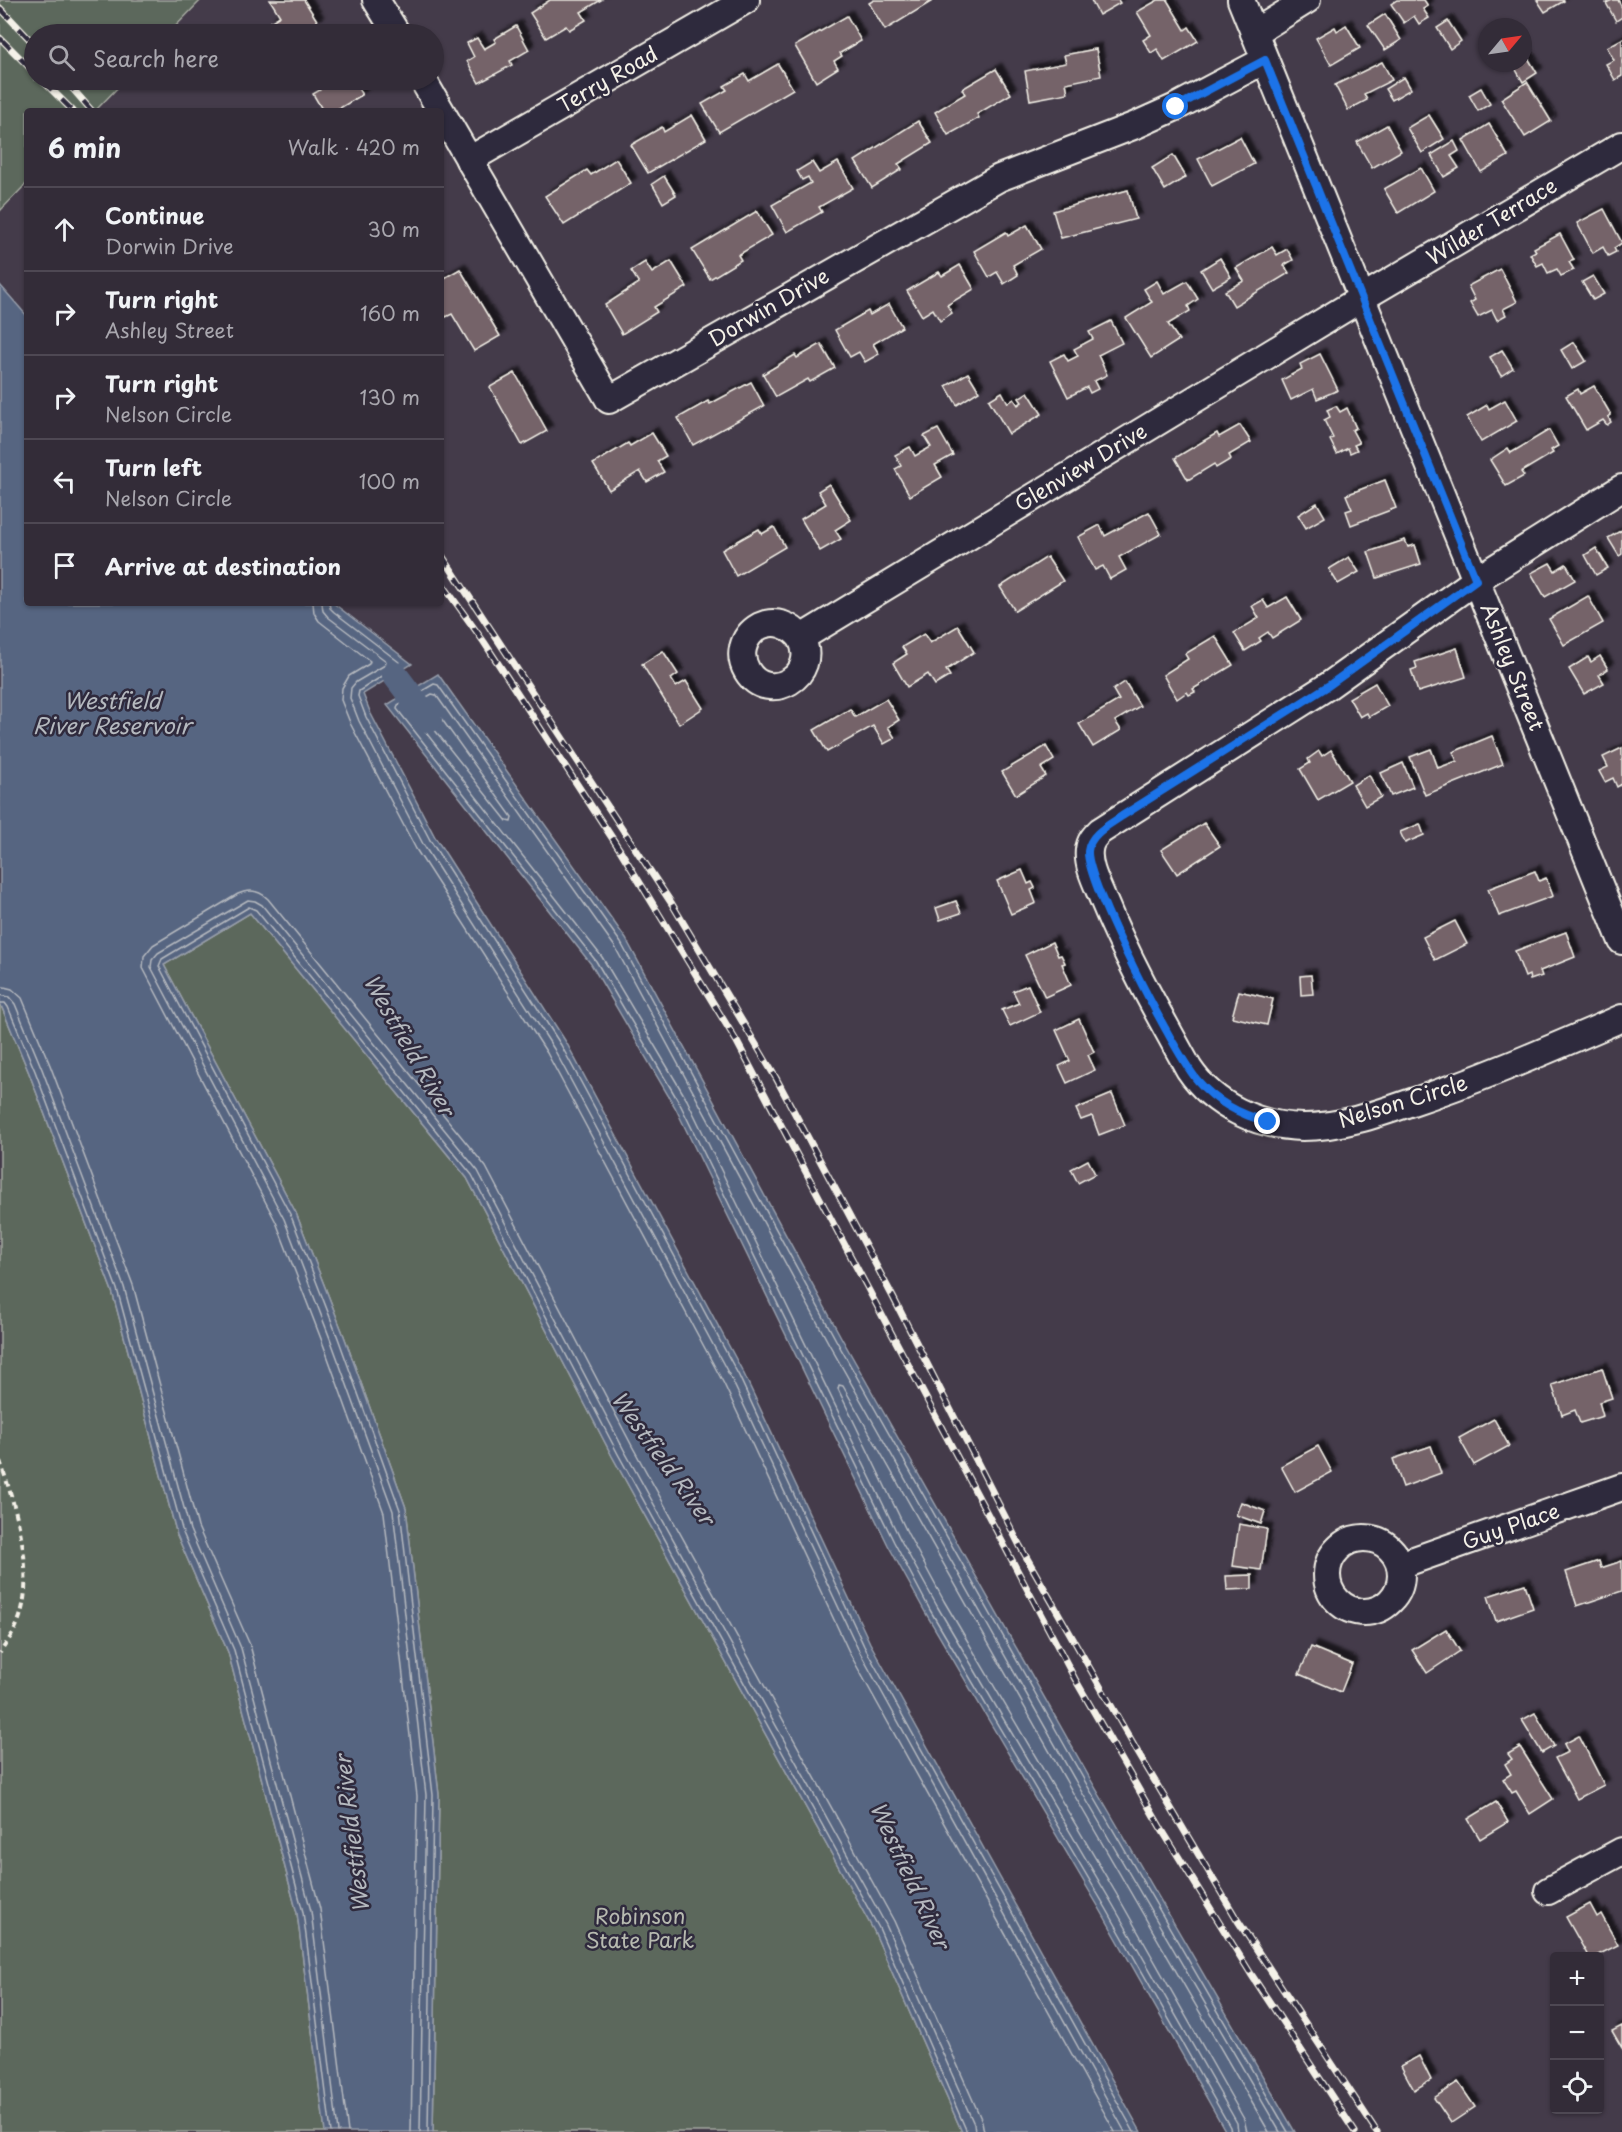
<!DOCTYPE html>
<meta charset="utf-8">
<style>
body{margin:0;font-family:"Playpen Sans",sans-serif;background:#3b3440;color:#f1f3f6}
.controls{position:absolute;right:18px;bottom:18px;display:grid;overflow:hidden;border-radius:6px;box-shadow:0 2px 4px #0004}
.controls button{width:54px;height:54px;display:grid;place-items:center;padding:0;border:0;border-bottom:2px solid #4e4853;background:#332c38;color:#f1f3f6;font:30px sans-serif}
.compass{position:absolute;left:1478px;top:18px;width:54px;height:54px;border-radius:50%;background:#332c38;box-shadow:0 2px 4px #0004;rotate:61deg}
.stop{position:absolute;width:18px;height:18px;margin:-14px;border:4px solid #1a73e8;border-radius:50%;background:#fff}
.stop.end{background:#1a73e8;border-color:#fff;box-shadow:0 2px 6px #0008}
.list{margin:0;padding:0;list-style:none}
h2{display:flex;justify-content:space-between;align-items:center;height:78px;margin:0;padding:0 24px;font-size:26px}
h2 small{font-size:20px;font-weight:400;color:#a9a7ae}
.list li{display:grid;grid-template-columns:39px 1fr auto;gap:18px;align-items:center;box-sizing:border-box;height:84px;padding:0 24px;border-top:2px solid #4e4853}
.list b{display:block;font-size:22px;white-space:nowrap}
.list p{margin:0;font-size:20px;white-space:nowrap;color:#a9a7ae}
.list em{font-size:20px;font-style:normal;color:#a9a7ae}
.icon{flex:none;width:33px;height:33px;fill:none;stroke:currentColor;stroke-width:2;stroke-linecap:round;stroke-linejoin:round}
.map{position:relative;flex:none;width:1622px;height:2132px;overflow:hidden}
.search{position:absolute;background:#332c38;box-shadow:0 2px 4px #0004;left:24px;top:24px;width:420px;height:66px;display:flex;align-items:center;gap:15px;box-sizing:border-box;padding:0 21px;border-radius:33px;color:#a9a7ae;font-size:22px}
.panel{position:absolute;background:#332c38;box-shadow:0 2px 4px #0004;left:24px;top:108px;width:420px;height:498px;border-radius:6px}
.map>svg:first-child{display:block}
</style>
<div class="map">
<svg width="1622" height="2132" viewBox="0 0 1622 2132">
<defs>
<filter id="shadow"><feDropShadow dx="5.5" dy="-5.5" stdDeviation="1.5" flood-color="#0009"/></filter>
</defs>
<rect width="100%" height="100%" fill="#443b4a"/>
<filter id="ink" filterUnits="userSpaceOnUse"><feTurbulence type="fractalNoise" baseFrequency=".0167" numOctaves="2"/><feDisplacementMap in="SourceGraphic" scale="12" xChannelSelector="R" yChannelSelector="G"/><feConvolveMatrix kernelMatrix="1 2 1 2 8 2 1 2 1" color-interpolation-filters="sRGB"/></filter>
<g filter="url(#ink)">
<g fill="#5b675c" stroke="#a8aca2" stroke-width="1.5">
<polygon points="0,0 201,0 168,34 34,34 34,80 125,80 95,111 27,111 27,183 0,211"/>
<polygon points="250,913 467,1178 612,1456 874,1931 962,2132 433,2132 439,1795 406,1508 344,1336 296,1213 164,965"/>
<polygon points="0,1003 29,1073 112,1291 177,1535 228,1652 297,1913 325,2132 0,2132"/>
</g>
<g fill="#576581" stroke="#969daa" stroke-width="1.5">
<polygon points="0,285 27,316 27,603 333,603 412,664 363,694 371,714 435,837 566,1042 744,1374 870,1643 1141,2132 962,2132 874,1931 612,1456 467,1178 250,913 164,965 296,1213 344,1336 406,1508 439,1795 433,2132 325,2132 297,1913 228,1652 177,1535 112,1291 29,1073 0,1003"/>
<polygon points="438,674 626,939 841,1337 1092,1782 1295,2132 1226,2132 1101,1911 925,1612 888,1545 675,1107 591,964 387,705"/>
</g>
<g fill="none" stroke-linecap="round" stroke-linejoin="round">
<g stroke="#b5b9bf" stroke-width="1.5">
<polyline points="313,603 314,613 319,621 370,661 369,664 349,676 342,688 341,700 351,725 416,849 547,1053 724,1384 850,1654 1115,2132"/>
<polyline points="322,603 323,611 328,617 386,661 385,665 356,682 351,688 350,698 359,721 423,844 554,1049 732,1380 858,1649 1125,2132"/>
<polyline points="329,603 330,608 334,612 399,662 398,666 359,691 358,696 366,717 430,840 561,1045 739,1376 864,1646 1134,2132"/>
<polygon points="430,706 433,707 512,817 511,822 507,821 422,714 422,710"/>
<polyline points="0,986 12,989 22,998 50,1065 133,1285 198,1527 250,1645 320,1909 348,2132"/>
<polyline points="0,995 9,997 15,1004 42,1069 124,1287 190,1530 241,1648 311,1911 338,2132"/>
<polyline points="0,1003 5,1003 8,1007 35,1071 117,1289 183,1533 234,1650 303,1912 331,2132"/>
<path d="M411,2132L417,1796L384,1513L323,1344L276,1222L143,968L144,956L153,945L238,894C249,889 259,890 268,899L486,1167L632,1446L894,1921L982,2121L984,2132"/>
<polyline points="420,2132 426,1795 393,1511 331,1341 284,1219 151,967 152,960 158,953 248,900 255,901 262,905 478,1171 624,1450 886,1925 974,2124 975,2132"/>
<polyline points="428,2132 433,1795 400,1510 338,1338 291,1216 159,966 162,959 249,907 256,910 472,1175 618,1454 879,1928 967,2132"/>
<polyline points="1231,2132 1230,2127 1106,1908 930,1610 894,1542 680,1104 596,961 397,709 398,705 434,684 438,685 621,943 836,1340 1087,1785 1288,2132"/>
<polyline points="1238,2132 1237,2123 1113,1905 937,1606 900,1539 687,1100 602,957 409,711 409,707 432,694 436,695 615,947 829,1344 1080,1789 1280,2132"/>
<polyline points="1247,2132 1244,2119 1120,1900 944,1601 908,1534 838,1389 839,1385 843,1386 1073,1793 1269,2132"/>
</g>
<polyline stroke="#576581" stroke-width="26" points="395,675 429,720"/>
</g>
<g fill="#756369" stroke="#f4f1e8" stroke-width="1.5" filter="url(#shadow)">
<polygon points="270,0 304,0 318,22 298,34 278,34 270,22 280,16"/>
<polygon points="550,0 601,0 581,12 586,20 569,30 566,26 546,38 530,13"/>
<polygon points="874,0 934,0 885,30 869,3"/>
<polygon points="1091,0 1118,0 1120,3 1099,15"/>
<polygon points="1158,0 1167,0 1185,30 1189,27 1198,41 1164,61 1157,49 1151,53 1143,40 1151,35 1137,12"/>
<polygon points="1397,0 1424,0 1428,6 1423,9 1429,18 1419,24 1414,16 1404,23 1391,4"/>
<polygon points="1537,0 1563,0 1564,1 1545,12"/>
<polygon points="1612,0 1618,0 1622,8 1622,17 1616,21 1606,3"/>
<polygon points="1385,14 1401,40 1385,50 1368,25"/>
<polygon points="847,16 861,41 840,53 842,56 834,61 838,68 816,82 795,46"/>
<polygon points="1448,21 1461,41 1450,49 1437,28"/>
<polygon points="1346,25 1360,48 1331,65 1316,38 1335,27 1337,31"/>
<polygon points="516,26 529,50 510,61 512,65 479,83 467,61 474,57 467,43 477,38 484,49 496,42 494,39"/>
<polygon points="1622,39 1622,76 1615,80 1606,64 1614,60 1607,47"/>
<polygon points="1096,49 1101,76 1066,83 1068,93 1030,100 1025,71 1066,63 1064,55"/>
<polygon points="1525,53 1537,73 1523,82 1512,63 1523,63 1523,54"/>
<polygon points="1382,62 1392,80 1364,94 1367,100 1348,110 1335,85"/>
<polygon points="778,64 793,89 719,132 702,104 727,90 724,86 745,74 749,81"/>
<polygon points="996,69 1011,94 977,114 979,118 948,135 935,112 965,94 962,89"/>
<polygon points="1404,77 1411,89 1392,100 1385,89"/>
<polygon points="304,80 353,80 362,95 335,111 323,111 313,94 320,90 316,84 310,88"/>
<polygon points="1527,82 1551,121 1525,137 1501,99"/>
<polygon points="1481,88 1490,104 1478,111 1469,95"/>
<polygon points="692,115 706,139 648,173 631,145 662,127 664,132"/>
<polygon points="1429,115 1444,139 1422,153 1407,128"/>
<polygon points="918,121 932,143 898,164 902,169 872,188 855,161"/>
<polygon points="1489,124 1508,156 1481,172 1463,140"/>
<polygon points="1387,125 1401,151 1372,168 1357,142"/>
<polygon points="1240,137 1254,164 1212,186 1198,159"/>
<polygon points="1454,141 1459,151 1451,156 1459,168 1444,177 1431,155"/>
<polygon points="1173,155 1186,177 1165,190 1152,168"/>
<polygon points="616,159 631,183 564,225 545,196 587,170 591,175"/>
<polygon points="812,162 819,173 838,162 853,188 819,207 822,212 787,232 772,205 811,183 808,177 802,180 797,171"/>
<polygon points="1421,168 1434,191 1398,213 1384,189"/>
<polygon points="664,176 676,195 663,203 652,184"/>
<polygon points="1128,190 1136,219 1061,238 1053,211"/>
<polygon points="1604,209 1622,243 1614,248 1616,252 1608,256 1603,247 1593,253 1577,223"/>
<polygon points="757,211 772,235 738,255 741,260 710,279 692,250"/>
<polygon points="1027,225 1041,249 1013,265 1018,275 1004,284 997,272 989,277 974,251 1006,232 1008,236"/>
<polygon points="1560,234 1574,260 1569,262 1574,270 1561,276 1557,269 1548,273 1543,263 1537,266 1530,254 1536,251 1534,248"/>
<polygon points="1272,247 1277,255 1287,249 1293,260 1284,265 1289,273 1234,306 1225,291 1244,281 1236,268"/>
<polygon points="1220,258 1231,277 1212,288 1201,270"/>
<polygon points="671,261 687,287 654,307 657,312 622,334 605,305 639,283 631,271 645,262 652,273"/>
<polygon points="960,265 974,289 947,305 952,313 940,321 933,309 922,316 907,291 939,272 942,276"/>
<polygon points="460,269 500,336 474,351 452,314 446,317 441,310 441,303 444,301 441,296 441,280"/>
<polygon points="1500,269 1517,302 1503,309 1506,315 1497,320 1492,310 1478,317 1470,303 1475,300 1468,286"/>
<polygon points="1593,276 1604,294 1593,300 1582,282"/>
<polygon points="1157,281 1164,294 1187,281 1198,299 1188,306 1190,311 1168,324 1179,340 1151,358 1126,318 1152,302 1144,289"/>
<polygon points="889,304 902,327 873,344 879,354 865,362 859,352 850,357 835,330 868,311 870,315"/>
<polygon points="1111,321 1122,343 1098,355 1107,375 1094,381 1098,389 1090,393 1087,387 1068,397 1050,361 1064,354 1068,361 1078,356 1074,349 1093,339 1089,332"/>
<polygon points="1574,342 1586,361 1572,369 1561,350"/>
<polygon points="821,344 835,368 810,382 808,379 776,397 763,374 795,355 797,358"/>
<polygon points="1502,350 1513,368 1501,376 1490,357"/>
<polygon points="1320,354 1338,390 1317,399 1313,389 1291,400 1282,380 1302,369 1300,364"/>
<polygon points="515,373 547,431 522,445 490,387"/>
<polygon points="968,373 979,391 957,405 946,386"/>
<polygon points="751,382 764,406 693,445 678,418 708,401 710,404"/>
<polygon points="1594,386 1611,415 1608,417 1611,422 1607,425 1603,420 1586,430 1566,396 1578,389 1580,394"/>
<polygon points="1002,392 1008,403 1014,399 1018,405 1022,402 1019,398 1028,392 1042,414 1009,434 989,400"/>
<polygon points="1505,400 1517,421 1481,442 1467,417 1487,405 1489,409"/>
<polygon points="1336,406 1340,412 1347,408 1356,428 1352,430 1359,443 1354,445 1357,450 1350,453 1348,448 1337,454 1330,440 1333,438 1324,420 1330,417 1327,410"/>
<polygon points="1240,425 1251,442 1229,455 1231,459 1216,468 1214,464 1188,480 1175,458 1217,433 1219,437"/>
<polygon points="938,429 953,455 935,465 942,477 910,496 895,469 901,466 895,455 910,447 915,456 931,447 924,436"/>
<polygon points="1549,430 1558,446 1551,450 1553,453 1521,472 1524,476 1506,486 1490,460 1508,448 1511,453"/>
<polygon points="652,433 666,456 657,461 664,472 647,482 640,471 609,490 593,464 628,443 630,446"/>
<polygon points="1385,480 1396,508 1351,525 1346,511 1352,509 1346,495"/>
<polygon points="829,484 851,520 835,530 841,539 820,551 801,519 826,504 818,491"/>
<polygon points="1317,503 1325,517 1306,528 1298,515"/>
<polygon points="1149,512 1161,534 1119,557 1126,570 1110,579 1103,566 1095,570 1078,537 1100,525 1105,536"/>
<polygon points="774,527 785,547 736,576 722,550 759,529 762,534"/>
<polygon points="1622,530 1622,554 1619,556 1608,538"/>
<polygon points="1405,540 1408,547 1415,545 1421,564 1377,578 1368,552"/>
<polygon points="1596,548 1608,568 1596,575 1585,555"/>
<polygon points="1047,557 1063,581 1015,611 1000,587"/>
<polygon points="1349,557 1359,572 1338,584 1329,569"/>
<polygon points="1550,563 1555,571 1566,564 1575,580 1545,597 1531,573"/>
<polygon points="1588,596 1603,623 1564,645 1549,619"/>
<polygon points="1287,597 1301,620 1272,638 1268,632 1259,638 1261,641 1245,651 1234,633 1259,618 1252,606 1263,600 1268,608"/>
<polygon points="958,626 974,652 946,670 950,676 935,685 928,674 907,687 893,663 907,654 902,647 924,634 930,643"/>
<polygon points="1215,636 1233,665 1193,689 1195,692 1189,695 1187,692 1177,699 1163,675 1188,659 1185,654"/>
<polygon points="1457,648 1466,677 1418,692 1411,670 1417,668 1415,662"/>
<polygon points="663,651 678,674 671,679 676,687 686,681 703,708 679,724 642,664"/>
<polygon points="1600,656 1608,669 1599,675 1604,683 1584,694 1569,669 1588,657 1591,662"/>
<polygon points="1125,682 1140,706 1115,721 1121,730 1093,747 1079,724 1119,700 1113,690"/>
<polygon points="1375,683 1388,706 1369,717 1367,713 1360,717 1349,698"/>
<polygon points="886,699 899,720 888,727 895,738 884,744 873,726 827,752 814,730 850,709 855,717"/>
<polygon points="1492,736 1503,764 1425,795 1410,757 1431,749 1438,768 1457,761 1453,752"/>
<polygon points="1046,746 1054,760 1041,768 1046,776 1016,795 1002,772"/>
<polygon points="1622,748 1622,784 1617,787 1613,778 1605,782 1599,771 1608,767 1603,757"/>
<polygon points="1331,750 1350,781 1318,800 1300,769 1310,763 1308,759 1319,751 1322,756"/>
<polygon points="1403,763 1413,787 1391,796 1381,773"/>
<polygon points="1369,775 1381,797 1365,806 1353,785"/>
<polygon points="1204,823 1220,846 1177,874 1161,850"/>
<polygon points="1420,824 1424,835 1405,843 1400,832"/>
<polygon points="1022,870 1028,884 1032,882 1035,888 1031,890 1036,903 1011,914 997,881"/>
<polygon points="1535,871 1539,881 1546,878 1553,896 1499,916 1488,889"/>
<polygon points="956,901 961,913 940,920 936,908"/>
<polygon points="1455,921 1467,944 1435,960 1423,937"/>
<polygon points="1566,932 1575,957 1540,971 1542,976 1530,980 1529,975 1525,977 1515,951"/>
<polygon points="1052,942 1058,956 1061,955 1065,963 1062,964 1071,985 1045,997 1025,955"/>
<polygon points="1311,975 1313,994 1301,995 1300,976"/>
<polygon points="1028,985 1040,1012 1010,1026 1002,1010 1019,1003 1013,991"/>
<polygon points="1239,991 1273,999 1267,1025 1232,1017"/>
<polygon points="1079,1019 1094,1052 1088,1055 1095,1070 1067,1083 1059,1066 1070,1061 1056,1030"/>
<polygon points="1112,1094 1125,1125 1099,1135 1092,1116 1081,1120 1076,1109"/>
<polygon points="1088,1160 1095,1174 1078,1183 1071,1169"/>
<polygon points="1602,1368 1612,1398 1599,1402 1603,1416 1580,1423 1575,1410 1562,1415 1552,1385"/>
<polygon points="1494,1419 1509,1446 1474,1465 1459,1438"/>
<polygon points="1318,1446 1332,1472 1295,1492 1281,1466"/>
<polygon points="1431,1446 1441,1473 1403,1487 1393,1459"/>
<polygon points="1241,1502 1265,1511 1261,1524 1236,1515"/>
<polygon points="1239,1524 1267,1529 1261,1570 1233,1566"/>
<polygon points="1599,1561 1601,1568 1622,1561 1622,1591 1577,1606 1566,1572"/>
<polygon points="1252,1575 1252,1589 1227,1590 1226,1576"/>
<polygon points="1525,1584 1533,1608 1496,1621 1488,1596"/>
<polygon points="1446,1629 1460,1651 1427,1673 1412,1650"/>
<polygon points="1311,1647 1352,1664 1341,1692 1299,1674"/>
<polygon points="1535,1713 1554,1746 1542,1753 1522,1720"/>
<polygon points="1579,1736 1604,1785 1577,1799 1555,1758 1568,1752 1564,1744"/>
<polygon points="1520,1747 1553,1799 1530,1814 1516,1791 1512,1793 1503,1779 1511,1774 1505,1764 1512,1759 1508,1754"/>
<polygon points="1496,1802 1508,1822 1480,1839 1468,1819"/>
<polygon points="1590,1904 1597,1917 1601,1914 1618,1945 1596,1956 1588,1956 1566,1917"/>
<polygon points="1622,2026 1622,2048 1612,2031"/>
<polygon points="1419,2056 1431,2080 1414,2090 1401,2066"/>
<polygon points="1458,2082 1475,2107 1451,2123 1434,2098"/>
</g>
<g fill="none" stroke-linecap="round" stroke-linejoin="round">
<g stroke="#f4f1e8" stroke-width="30">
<g id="minor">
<polyline points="376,0 397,34"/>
<polyline points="1241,0 1622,941"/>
<polyline points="1254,33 1307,0"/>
<polyline points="423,80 609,400 999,178 1136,125 1176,107 1265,60"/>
<polyline points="469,160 746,0"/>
<path d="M1622,488L1476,580L1328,686L1100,831C1094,837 1090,841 1089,850C1087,866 1097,884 1103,899C1127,958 1158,1013 1189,1069C1214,1106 1257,1126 1303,1127C1339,1127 1375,1115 1409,1103C1482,1079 1552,1048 1622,1018"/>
<path d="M801,638C791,625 775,619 760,626C751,631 745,639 743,648C741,656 743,664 747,671C768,706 821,675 801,638L1362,298L1622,145"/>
<circle cx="1364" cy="1575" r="37"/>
<polyline points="1400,1565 1622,1487"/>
<polyline points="1548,1891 1622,1851"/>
</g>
</g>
<path stroke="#f4f1e8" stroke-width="4" stroke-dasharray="6 4.5" stroke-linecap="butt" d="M0,1461C16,1508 39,1581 15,1629C11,1637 5,1645 0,1653"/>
<use href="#minor" stroke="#2f2a3d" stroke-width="26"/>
<g stroke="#f4f1e8" stroke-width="7">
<g id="rail">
<polyline points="0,8 34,44"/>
<polyline points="0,38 34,72"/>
<polyline points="42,80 73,111"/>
<polyline points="65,80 92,111"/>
<polyline points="441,554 672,904 776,1078 893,1297 1020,1546 1137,1751 1238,1921 1377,2132"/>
<polyline points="441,582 484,642 620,850 737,1042 1075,1679 1162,1830 1251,1974 1355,2132"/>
</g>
</g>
<use href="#rail" stroke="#2f2a3d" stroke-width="4.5" stroke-dasharray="14" stroke-linecap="butt"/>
</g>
</g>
<g fill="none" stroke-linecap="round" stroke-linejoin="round" filter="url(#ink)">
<path stroke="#1a73e8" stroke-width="8" d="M1176,107L1265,60L1476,580L1328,686L1122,816C1109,825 1090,834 1088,851C1086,882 1175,1055 1198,1081C1216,1102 1241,1115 1268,1122"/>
</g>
<g text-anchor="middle" stroke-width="5" stroke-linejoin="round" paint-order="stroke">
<g font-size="21" fill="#f4f1e8" stroke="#2f2a3d">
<text transform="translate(608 80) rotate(-30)" y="7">Terry Road</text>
<text transform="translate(1492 222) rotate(-31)" y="7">Wilder Terrace</text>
<text transform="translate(769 308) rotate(-30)" y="7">Dorwin Drive</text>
<text transform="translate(1081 468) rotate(-31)" y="7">Glenview Drive</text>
<text transform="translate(1512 667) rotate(68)" y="7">Ashley Street</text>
<text transform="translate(1403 1102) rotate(-17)" y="7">Nelson Circle</text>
<text transform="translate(1511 1527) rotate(-19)" y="7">Guy Place</text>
</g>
<g font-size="21" fill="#b7bab0" stroke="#2f2a3d">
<text x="640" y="1924">Robinson<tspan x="640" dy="24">State Park</tspan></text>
</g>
<g font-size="22" font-style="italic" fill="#b5b9bf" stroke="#2f2a3d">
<text x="112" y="709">Westfield<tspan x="112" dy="25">River Reservoir</tspan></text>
<text transform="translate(409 1045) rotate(60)" y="8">Westfield River</text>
<text transform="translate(663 1458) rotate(54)" y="8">Westfield River</text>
<text transform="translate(352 1834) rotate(-97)" y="8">Westfield River</text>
<text transform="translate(910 1875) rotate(65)" y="8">Westfield River</text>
</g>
</g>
</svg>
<div class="controls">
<button>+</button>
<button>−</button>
<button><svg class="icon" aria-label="locate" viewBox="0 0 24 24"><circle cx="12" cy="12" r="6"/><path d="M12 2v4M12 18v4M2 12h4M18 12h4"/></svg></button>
</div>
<svg class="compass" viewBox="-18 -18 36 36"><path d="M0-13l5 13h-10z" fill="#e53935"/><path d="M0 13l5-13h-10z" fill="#a9a7ae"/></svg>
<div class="stop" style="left:1176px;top:107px"></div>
<div class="stop end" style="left:1268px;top:1122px"></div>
<div class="search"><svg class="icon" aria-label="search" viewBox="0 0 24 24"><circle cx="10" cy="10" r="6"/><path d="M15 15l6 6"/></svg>Search here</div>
<section class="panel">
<h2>6 min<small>Walk · 420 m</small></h2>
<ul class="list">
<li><svg class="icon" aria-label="ahead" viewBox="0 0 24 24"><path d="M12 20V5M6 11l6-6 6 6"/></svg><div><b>Continue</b><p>Dorwin Drive</p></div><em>30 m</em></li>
<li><svg class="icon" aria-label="right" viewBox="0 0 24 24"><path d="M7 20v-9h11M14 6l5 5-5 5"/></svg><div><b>Turn right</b><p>Ashley Street</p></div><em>160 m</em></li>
<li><svg class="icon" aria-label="right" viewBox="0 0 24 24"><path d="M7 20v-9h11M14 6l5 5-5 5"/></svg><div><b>Turn right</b><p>Nelson Circle</p></div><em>130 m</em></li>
<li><svg class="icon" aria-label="left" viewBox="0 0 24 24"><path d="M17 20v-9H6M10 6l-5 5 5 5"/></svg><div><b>Turn left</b><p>Nelson Circle</p></div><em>100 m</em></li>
<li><svg class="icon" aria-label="arrive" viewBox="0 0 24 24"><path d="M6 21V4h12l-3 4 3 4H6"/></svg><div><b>Arrive at destination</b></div></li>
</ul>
</section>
</div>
